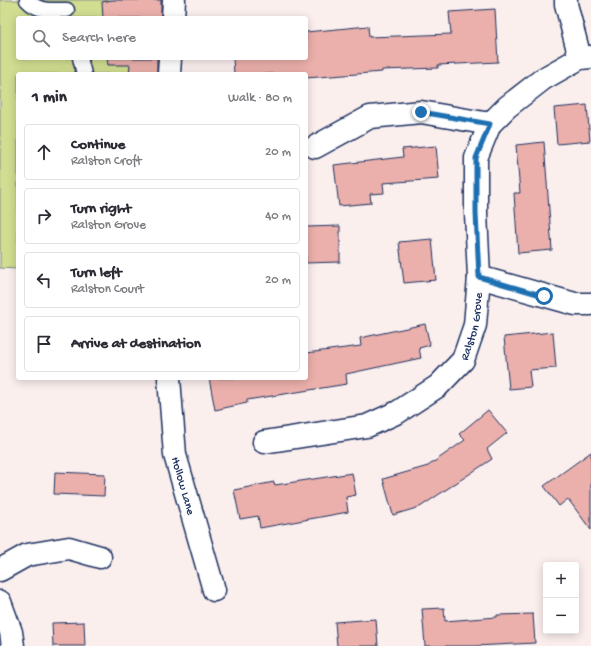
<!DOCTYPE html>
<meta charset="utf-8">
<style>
body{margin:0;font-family:"Gochi Hand",sans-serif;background:#f7f7f7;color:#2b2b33}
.controls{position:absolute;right:12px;bottom:12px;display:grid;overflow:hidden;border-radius:4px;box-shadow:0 2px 10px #0003}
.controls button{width:36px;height:36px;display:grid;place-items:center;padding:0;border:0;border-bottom:1px solid #e1e1e2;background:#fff;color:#2b2b33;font:20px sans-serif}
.stop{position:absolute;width:12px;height:12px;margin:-9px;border:3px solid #1f6fb2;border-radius:50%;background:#fff}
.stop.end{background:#1f6fb2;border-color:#fff;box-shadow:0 1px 4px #0008}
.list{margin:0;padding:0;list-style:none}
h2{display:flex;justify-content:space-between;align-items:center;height:52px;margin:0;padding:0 16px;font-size:17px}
h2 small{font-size:13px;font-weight:400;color:#7c7c81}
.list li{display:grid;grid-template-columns:26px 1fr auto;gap:12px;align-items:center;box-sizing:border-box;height:56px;margin:0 8px 8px;padding:0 8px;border:1px solid #e1e1e2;border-radius:4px}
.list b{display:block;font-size:15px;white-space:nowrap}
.list p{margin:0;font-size:13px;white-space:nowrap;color:#7c7c81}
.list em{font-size:13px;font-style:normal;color:#7c7c81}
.icon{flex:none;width:22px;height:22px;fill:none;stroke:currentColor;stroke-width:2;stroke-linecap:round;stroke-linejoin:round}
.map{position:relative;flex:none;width:591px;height:646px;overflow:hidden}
.search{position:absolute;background:#fff;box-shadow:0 2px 10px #0003;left:16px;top:16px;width:292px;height:44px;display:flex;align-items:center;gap:10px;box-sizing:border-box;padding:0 14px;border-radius:4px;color:#7c7c81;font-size:15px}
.panel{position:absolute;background:#fff;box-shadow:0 2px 10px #0003;left:16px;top:72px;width:292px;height:308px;border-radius:4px}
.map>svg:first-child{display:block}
</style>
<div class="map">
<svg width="591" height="646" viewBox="0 0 591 646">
<rect width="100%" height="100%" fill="#fbefee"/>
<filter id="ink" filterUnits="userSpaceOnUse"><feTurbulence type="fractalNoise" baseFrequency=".025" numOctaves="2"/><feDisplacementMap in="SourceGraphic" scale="8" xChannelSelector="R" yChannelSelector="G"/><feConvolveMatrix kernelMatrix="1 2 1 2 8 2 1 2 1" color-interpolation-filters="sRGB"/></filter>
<g filter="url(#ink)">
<polygon fill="#d1dd90" stroke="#768677" points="0,0 165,0 165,18 18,18 18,58 164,58 163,74 18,74 18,269 0,268"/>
<g fill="#ebb0ab" stroke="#1b2f5e">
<polygon points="112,0 161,0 161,18 103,18 102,2"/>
<polygon points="495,9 498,62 438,65 438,68 382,70 382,72 306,78 306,74 234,74 233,58 306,58 306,32 368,26 369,37 451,34 449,12"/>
<polygon points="107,58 157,58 157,74 129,74 130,65 108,65"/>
<polygon points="587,105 590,141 557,144 554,108"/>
<polygon points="544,142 552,250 518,253 514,193 520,193 516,145"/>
<polygon points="436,146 439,179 383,183 384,193 370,194 371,203 339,206 334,165 403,157 402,149"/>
<polygon points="340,226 340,262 306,263 306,227"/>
<polygon points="432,239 436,280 404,283 399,242"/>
<polygon points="425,324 430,345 419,348 421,358 346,374 347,384 247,400 247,403 215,410 209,378 306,378 306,353 361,346 360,338"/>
<polygon points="553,332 556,368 529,370 531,387 509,389 504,337"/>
<polygon points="488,410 507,433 487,449 492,459 420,507 393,515 383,479 428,466 465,440 459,434"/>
<polygon points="591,452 591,530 568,499 559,506 544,486"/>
<polygon points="55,472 105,474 104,496 54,494"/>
<polygon points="352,473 356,495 346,497 348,512 260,528 258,516 240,519 234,490 274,482 275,485"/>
<polygon points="444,608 445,621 497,617 497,615 533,614 535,643 475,646 425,646 422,609"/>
<polygon points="376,619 378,646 337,646 335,622"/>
<polygon points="84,622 85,646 53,646 52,623"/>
</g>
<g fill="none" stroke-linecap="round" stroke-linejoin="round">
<g stroke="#1b2f5e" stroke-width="17">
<g id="service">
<path d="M27,0C38,12 52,10 67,10"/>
<polyline points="80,58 84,74"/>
</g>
</g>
<g stroke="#1b2f5e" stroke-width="25">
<g id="minor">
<polyline points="566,0 566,4 580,58"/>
<polyline points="173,18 174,0"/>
<polyline points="169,74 170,58"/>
<polyline points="315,147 370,117 421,112 490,124"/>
<polyline points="479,277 575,304 591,304"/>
<path id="s1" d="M169,378L175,455L214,590"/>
<path id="s2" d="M264,442L367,426L398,412L438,386L463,360L475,325L479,277L476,213V158L490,124L507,107L543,79L580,58L591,57"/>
<polyline points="0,570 27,555 69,548 100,557"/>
<polyline points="0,602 11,632 13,646"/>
</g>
</g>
<use href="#service" stroke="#fff" stroke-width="14"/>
<use href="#minor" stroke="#fff" stroke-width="22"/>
</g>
</g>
<g fill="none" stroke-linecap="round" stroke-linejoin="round" filter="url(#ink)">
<polyline stroke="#1f6fb2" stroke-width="5" points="421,112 490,124 476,158 476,213 479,277 544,296"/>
</g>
<g text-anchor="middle" stroke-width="3" stroke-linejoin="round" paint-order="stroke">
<g font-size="12" fill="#1b2f5e" stroke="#fff">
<text dy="4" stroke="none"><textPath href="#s2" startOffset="257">Ralston Grove</textPath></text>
<text dy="4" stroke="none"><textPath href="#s1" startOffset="109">Hollow Lane</textPath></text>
</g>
</g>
</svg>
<div class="controls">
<button>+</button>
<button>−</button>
</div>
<div class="stop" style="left:544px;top:296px"></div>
<div class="stop end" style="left:421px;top:112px"></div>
<div class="search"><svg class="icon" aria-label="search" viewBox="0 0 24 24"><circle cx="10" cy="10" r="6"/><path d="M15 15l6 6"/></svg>Search here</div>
<section class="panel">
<h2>1 min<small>Walk · 80 m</small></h2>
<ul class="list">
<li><svg class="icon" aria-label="ahead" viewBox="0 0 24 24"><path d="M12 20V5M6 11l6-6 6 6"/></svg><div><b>Continue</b><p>Ralston Croft</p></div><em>20 m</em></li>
<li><svg class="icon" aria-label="right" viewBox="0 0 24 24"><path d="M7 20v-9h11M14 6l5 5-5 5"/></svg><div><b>Turn right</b><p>Ralston Grove</p></div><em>40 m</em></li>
<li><svg class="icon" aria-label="left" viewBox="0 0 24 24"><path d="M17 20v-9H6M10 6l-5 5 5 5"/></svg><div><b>Turn left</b><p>Ralston Court</p></div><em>20 m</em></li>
<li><svg class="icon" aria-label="arrive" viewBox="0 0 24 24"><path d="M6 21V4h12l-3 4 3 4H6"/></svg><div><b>Arrive at destination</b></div></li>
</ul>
</section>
</div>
